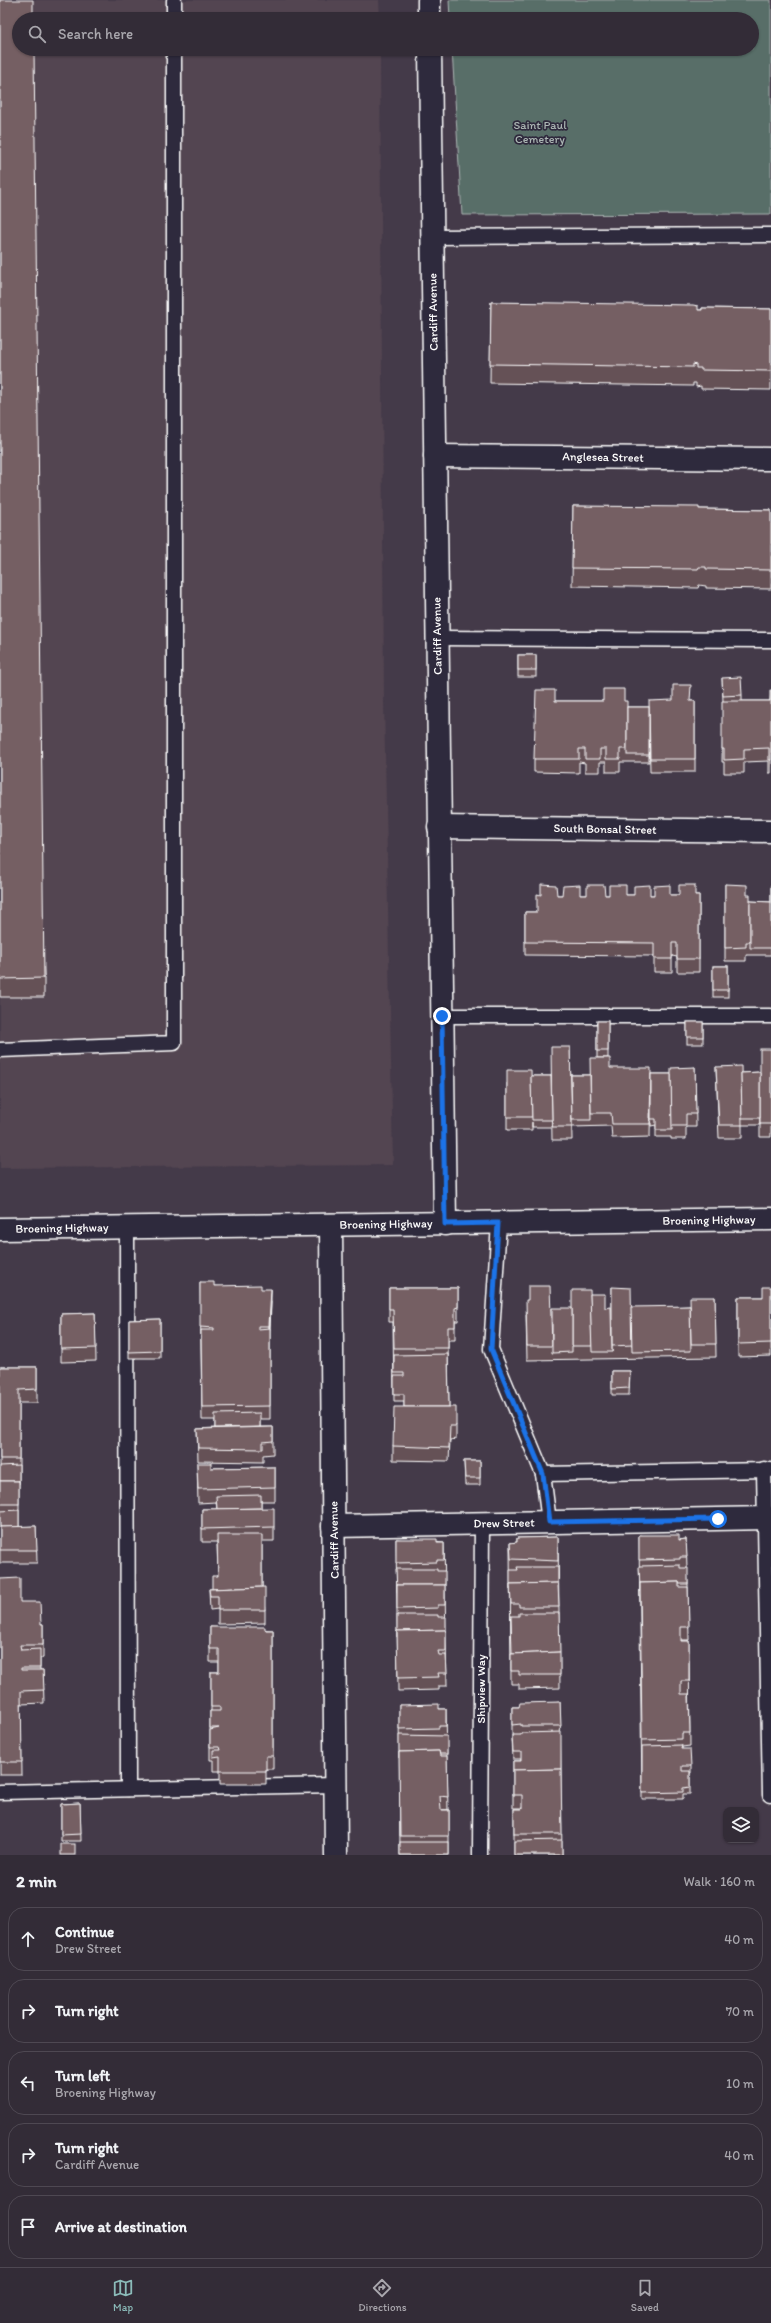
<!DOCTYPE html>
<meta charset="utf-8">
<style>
body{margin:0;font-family:Itim,sans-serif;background:#3b343f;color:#f1f3f6}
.controls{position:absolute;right:12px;bottom:12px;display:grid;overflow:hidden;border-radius:8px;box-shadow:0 1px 3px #0004}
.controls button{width:36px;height:36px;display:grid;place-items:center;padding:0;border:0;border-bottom:1px solid #4e4852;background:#332c37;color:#f1f3f6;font:20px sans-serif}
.stop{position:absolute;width:12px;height:12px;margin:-9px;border:3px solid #1a73e8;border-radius:50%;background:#fff}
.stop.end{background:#1a73e8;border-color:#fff;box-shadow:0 1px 4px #0008}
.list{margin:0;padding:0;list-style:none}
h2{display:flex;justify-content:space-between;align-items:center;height:52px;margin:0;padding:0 16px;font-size:17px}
h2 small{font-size:13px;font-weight:400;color:#a9a7ad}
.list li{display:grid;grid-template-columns:26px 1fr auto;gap:12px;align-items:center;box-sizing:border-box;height:64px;margin:0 8px 8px;padding:0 8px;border:1px solid #4e4852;border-radius:16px}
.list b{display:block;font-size:15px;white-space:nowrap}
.list p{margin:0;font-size:13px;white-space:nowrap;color:#a9a7ad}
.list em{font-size:13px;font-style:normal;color:#a9a7ad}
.icon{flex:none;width:22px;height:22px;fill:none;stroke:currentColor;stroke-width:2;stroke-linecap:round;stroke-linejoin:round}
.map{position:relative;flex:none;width:771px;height:1855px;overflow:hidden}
.search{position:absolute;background:#332c37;box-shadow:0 1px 3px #0004;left:12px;right:12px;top:12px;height:44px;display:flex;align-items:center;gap:10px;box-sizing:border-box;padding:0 14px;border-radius:22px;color:#a9a7ad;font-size:15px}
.sheet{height:412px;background:#332c37}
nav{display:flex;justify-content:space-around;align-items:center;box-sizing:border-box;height:56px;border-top:1px solid #4e4852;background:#332c37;font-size:11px;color:#a9a7ad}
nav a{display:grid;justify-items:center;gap:2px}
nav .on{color:#8bbbb9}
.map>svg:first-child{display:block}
</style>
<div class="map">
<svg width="771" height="1855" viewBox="0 0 771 1855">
<rect width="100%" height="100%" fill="#443a49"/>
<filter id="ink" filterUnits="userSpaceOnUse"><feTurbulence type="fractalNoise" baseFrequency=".025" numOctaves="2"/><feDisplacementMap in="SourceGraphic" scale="8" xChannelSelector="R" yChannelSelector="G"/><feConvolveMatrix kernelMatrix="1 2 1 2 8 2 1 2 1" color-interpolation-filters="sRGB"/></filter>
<g filter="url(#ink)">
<polygon fill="#534551" points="0,0 379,0 380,19 19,19 19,49 380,49 384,701 393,1165 0,1168"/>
<polygon fill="#596e68" stroke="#acb6b4" points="449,0 771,0 771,214 462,215 452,49 752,49 752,19 450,19"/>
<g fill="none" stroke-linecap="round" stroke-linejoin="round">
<g stroke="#fff" stroke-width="17">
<g id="service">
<polyline points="174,0 174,19"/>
<polyline points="432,237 771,235"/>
<polyline points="437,638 771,640"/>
<polyline points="442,1016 771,1016"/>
<polyline points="0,1050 174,1043 174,49"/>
<polyline points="499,1223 491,1349 543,1474 549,1522"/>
<polyline points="127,1227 128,1789"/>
<polyline points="764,1469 770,1795"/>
<polyline points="543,1474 771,1470"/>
<polyline points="0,1792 336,1785"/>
<polyline points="480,1855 482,1523"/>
</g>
</g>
<g stroke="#fff" stroke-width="25">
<g id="minor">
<polyline points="429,0 429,19"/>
<polyline points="430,49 445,1224"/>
<polyline points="435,456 771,459"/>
<polyline points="439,827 771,831"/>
<polyline points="331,1225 336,1855"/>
<polyline points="333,1526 771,1518"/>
</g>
</g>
<g stroke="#fff" stroke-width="25">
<polyline id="tertiary" points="0,1229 771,1219"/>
</g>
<use href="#service" stroke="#2f2a3d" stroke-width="14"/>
<use href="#minor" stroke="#2f2a3d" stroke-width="22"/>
<use href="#tertiary" stroke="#2f2a3d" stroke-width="22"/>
</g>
<g fill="#655156" stroke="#fff">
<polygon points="0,0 44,978 44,997 0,997"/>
<polygon points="491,302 698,310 702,310 702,308 771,309 771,390 701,389 701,386 696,387 696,383 693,383 693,386 490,383"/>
<polygon points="573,506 699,509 771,510 771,589 706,588 706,586 699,585 698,588 572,586"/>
<rect x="518" y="655" width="18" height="22"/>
<polygon points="722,678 742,695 742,701 770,701 771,690 771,773 769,773 769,761 744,762 744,773 724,773 724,762 722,762 723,701"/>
<polygon points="555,701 624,701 627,707 649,707 690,701 695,701 695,772 650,772 649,718 649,762 620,762 620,772 606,772 606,762 600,762 600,772 585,772 585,763 579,762 579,773 534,772 534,759"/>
<polygon points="725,884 747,895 750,901 771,902 771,885 771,955 746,955 746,961 725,961"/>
<polygon points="557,895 699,895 699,972 677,972 677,957 672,956 672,972 654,972 654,956 525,955 525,912 537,912"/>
<rect x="713" y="966" width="15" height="31"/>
<rect x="597" y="1021" width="11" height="37"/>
<rect x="687" y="1022" width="16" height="22"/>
<polygon points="570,1047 572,1140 552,1140 551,1076 552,1127 532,1127 532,1122 532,1130 507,1130 507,1083 531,1076 551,1076"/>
<polygon points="771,1049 771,1137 760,1137 760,1117 760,1125 742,1125 742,1138 719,1138 716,1067 741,1073 760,1072"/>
<polygon points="695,1067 696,1127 686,1127 686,1139 671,1139 671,1137 656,1137 656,1125 651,1126 651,1081 650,1137 612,1138 611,1126 572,1127 571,1075 590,1075 610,1068 651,1074 671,1074"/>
<polygon points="200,1282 214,1286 261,1289 271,1302 270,1332 270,1419 260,1419 260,1427 273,1427 273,1454 263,1455 263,1462 198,1461 197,1429 215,1428 215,1420 202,1420"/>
<polygon points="612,1287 631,1309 690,1306 715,1297 716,1357 527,1360 526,1314 552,1340 572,1308 590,1294 605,1308 612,1352"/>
<polygon points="771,1287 771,1356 738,1357 738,1297 763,1297"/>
<polygon points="389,1288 458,1288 458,1321 455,1321 455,1340 448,1340 449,1407 456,1426 456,1439 450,1440 449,1461 393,1460 393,1446 404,1407 404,1401 394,1401 393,1322 389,1322"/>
<polygon points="95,1313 96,1361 61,1362 61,1314"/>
<polygon points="160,1319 160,1358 129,1358 129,1320"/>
<polygon points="0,1367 37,1367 37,1403 19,1403 19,1527 36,1526 37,1563 0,1563"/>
<polygon points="612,1371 630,1371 629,1395 612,1395"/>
<polygon points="464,1461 480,1461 480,1485 465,1485"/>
<polygon points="197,1463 211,1468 275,1467 275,1501 261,1501 261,1508 274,1527 274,1541 262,1541 262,1587 265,1610 265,1623 218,1624 218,1609 210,1610 209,1589 212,1589 218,1576 217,1542 202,1542 202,1509 217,1509 216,1502 198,1503"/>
<polygon points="639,1535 679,1540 686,1539 687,1568 688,1584 689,1640 681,1640 681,1641 689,1641 690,1746 682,1747 682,1749 691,1766 691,1773 690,1773 690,1794 683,1794 683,1799 642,1799"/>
<polygon points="558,1537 560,1688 519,1689 519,1684 511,1684 510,1543 517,1542 517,1538"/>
<polygon points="396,1539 444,1543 447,1686 439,1686 439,1690 398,1691"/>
<polygon points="0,1579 20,1602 41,1624 43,1624 43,1658 40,1658 40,1670 43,1670 44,1703 21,1704 22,1775 0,1775"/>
<polygon points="210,1627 273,1630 273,1769 266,1769 266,1784 220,1784 220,1771 213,1771 213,1760 210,1760 210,1711 211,1711 211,1672 219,1672 219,1662 210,1662"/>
<polygon points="560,1702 562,1855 514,1855 514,1809 522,1809 522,1808 513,1808 513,1761 521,1761 521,1759 513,1759 512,1738 512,1707 519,1707"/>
<polygon points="399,1705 439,1709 446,1709 448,1810 441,1810 449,1810 449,1855 400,1855"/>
<polygon points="80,1803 81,1841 61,1841 61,1804"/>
</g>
<polygon fill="#524246" stroke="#fff" points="271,1289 271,1302 269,1339 269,1326"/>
<g fill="#755e64" stroke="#fff">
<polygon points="0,0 33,0 33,19 19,19 19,49 34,49 44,978 0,979"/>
<polygon points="491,302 693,305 698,306 698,310 702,310 702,308 771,309 771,371 701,370 701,368 696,368 696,365 693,364 693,367 490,364"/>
<polygon points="573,506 699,507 699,509 771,510 771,570 706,569 706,567 699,567 698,569 572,568"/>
<rect x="518" y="655" width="18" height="15"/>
<polygon points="741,677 742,695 723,696 722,678"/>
<polygon points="673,685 691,685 690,701 695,701 695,759 650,759 649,701 673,700"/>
<polygon points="603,689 624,689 624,701 627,701 627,749 620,749 620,759 606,759 606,749 600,749 600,759 585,759 585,749 579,749 579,759 534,759 536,690 555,690 555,701 603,701"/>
<polygon points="770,690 771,690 771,760 769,760 769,748 744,749 744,759 724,760 724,749 722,749 722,701 770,701"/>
<rect x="627" y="707" width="22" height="48"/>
<polygon points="541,884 556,885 557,895 562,895 563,886 580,885 580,895 587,895 587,885 604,885 605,895 609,895 609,885 626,885 626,895 634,895 634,886 650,885 650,895 654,895 654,886 670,885 670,895 679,895 679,885 695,885 695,895 699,895 699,959 677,959 677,943 672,943 672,959 654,959 654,943 525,942 525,912 537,912 537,894 541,895"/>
<polygon points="725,884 747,885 747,895 750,895 750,942 746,942 746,947 725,948"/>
<polygon points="750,901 771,902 771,948 750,948"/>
<rect x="713" y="966" width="15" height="24"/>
<rect x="597" y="1021" width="11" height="30"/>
<rect x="687" y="1022" width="16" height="15"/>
<polygon points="551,1047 570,1047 572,1127 552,1127"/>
<rect x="760" y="1049" width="11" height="75"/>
<polygon points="590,1058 610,1058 610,1068 651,1068 650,1124 612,1124 611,1113 591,1113"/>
<polygon points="741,1066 742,1125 719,1125 716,1067"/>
<polygon points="695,1067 696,1114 686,1114 686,1126 671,1126 671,1068"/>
<polygon points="507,1070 531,1070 532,1117 507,1117"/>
<polygon points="760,1072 760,1118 742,1118 741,1073"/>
<polygon points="651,1074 671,1074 672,1130 656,1130 656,1119 651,1119"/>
<polygon points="571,1075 590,1075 591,1120 572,1120"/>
<polygon points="531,1076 551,1076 552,1120 532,1120"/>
<polygon points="200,1282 214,1282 214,1286 261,1285 261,1289 271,1289 269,1326 258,1326 258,1329 270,1328 270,1406 202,1407 201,1330 214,1330 214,1328 200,1327"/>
<polygon points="528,1286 550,1286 552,1346 527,1346 526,1300 528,1300"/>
<polygon points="612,1287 631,1288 632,1345 612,1346"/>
<polygon points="763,1287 771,1287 771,1343 738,1344 738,1297 763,1297"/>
<polygon points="389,1288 458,1288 458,1307 455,1308 455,1327 448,1327 448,1348 394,1348 393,1309 389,1309"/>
<polygon points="572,1290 590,1290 592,1346 572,1346"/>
<polygon points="590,1294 605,1294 605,1308 611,1307 612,1352 592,1352"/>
<polygon points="690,1297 715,1297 716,1344 691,1344"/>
<polygon points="690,1306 691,1351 632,1352 631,1307"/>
<polygon points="552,1308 572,1308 572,1352 552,1353"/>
<polygon points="95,1313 96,1348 61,1349 61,1314"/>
<polygon points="160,1319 160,1351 129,1352 129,1320"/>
<polygon points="448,1354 449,1407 404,1407 404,1394 394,1394 394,1376 404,1376 404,1373 394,1373 394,1355"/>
<polygon points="0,1367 37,1367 37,1389 19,1390 19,1459 0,1459"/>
<polygon points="612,1371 630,1371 629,1388 612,1389"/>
<polygon points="394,1407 456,1407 456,1426 450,1426 449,1448 393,1446"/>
<polygon points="260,1413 260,1427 215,1428 215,1414"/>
<polygon points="273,1427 273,1441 263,1442 263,1449 198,1448 197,1429"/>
<polygon points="464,1461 480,1461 480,1478 465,1478"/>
<polygon points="197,1463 211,1463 211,1468 275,1467 275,1487 198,1489"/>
<polygon points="19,1465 19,1484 19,1481 0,1481 0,1466"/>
<rect x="0" y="1481" width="19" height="23"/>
<polygon points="261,1495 261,1508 217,1509 216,1496"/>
<polygon points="274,1508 274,1527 202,1529 202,1509"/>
<polygon points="19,1510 19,1527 0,1527 0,1511"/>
<polygon points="36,1526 37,1550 0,1550 0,1527"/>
<polygon points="217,1535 262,1535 262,1587 212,1589 212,1576 218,1576"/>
<polygon points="639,1535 679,1535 679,1540 686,1539 687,1557 680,1557 680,1559 639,1560"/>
<polygon points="558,1537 558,1561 511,1559 510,1543 517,1542 517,1538"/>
<polygon points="396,1539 437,1539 437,1543 444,1543 444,1560 437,1560 437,1562 396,1563"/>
<polygon points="680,1565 680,1568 688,1568 688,1584 679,1584 679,1582 640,1583 640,1589 639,1566"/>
<polygon points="517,1567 558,1567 558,1583 510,1584 510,1590 510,1570 518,1570"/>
<polygon points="396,1569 437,1569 437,1571 445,1571 445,1585 397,1585 397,1592"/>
<polygon points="20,1578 20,1602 40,1602 41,1624 43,1624 43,1645 20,1645 21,1650 40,1649 40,1668 21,1668 21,1670 43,1670 44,1690 21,1691 22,1762 0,1762 0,1579"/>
<polygon points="679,1582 679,1587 688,1587 689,1627 681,1627 681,1641 689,1641 689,1681 681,1681 681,1694 689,1694 690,1733 682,1733 682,1739 642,1740 640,1583"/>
<polygon points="558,1583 559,1607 519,1607 519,1604 511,1604 510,1584"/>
<polygon points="397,1585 445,1585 445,1605 438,1605 438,1608 397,1609"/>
<polygon points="265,1587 265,1610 218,1610 218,1596 210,1596 209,1589"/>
<polygon points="519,1613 559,1613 560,1652 512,1654 511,1616 519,1616"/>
<polygon points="397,1615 438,1615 438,1617 446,1617 446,1632 446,1630 397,1631 397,1637"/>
<polygon points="210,1627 265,1627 265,1630 273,1630 273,1756 266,1756 266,1771 220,1771 220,1757 213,1758 213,1750 220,1750 219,1747 210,1747 210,1730 219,1728 210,1728 210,1711 220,1711 220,1707 211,1707 211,1672 219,1672 219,1649 210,1649"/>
<polygon points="446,1630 446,1651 438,1651 439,1655 446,1655 447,1673 438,1673 439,1677 398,1678 397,1631"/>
<polygon points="560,1652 560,1675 519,1675 519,1671 511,1671 511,1654"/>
<polygon points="560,1702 561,1726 521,1726 521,1724 512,1725 512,1707 519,1707 520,1703"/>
<polygon points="439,1704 439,1709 446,1709 446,1726 439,1726 439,1728 399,1729 399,1705"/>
<polygon points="561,1732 561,1769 513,1770 513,1761 521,1761 521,1752 513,1752 512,1735 521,1735 521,1733"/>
<polygon points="399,1735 447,1736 447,1754 439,1754 439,1751 399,1752 399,1758"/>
<polygon points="682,1745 681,1749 690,1749 691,1766 682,1766 682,1771 690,1771 690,1787 683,1788 683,1792 642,1793 642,1746"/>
<polygon points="439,1751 440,1756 447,1756 448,1797 440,1796 441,1810 449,1810 449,1836 400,1836 399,1752"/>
<polygon points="561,1769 562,1834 514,1834 514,1809 522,1809 522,1795 513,1795 513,1770"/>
<polygon points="80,1803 81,1834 61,1835 61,1804"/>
<polygon points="562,1840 562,1855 514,1855 514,1841"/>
<rect x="400" y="1842" width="49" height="13"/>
<rect x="61" y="1844" width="14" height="11"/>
</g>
</g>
<g fill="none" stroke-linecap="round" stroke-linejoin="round" filter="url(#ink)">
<polyline stroke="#1a73e8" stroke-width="5" points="442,1016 445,1224 498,1223 491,1349 543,1474 549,1522 718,1519"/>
</g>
<g text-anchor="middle" stroke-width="3.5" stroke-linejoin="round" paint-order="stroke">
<g font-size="12" fill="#acb6b4" stroke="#2f2a3d">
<text x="540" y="129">Saint Paul<tspan x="540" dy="14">Cemetery</tspan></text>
</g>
<g font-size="12" fill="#fff" stroke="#2f2a3d">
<text transform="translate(433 312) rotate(-91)" y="4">Cardiff Avenue</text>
<text transform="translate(603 457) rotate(1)" y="4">Anglesea Street</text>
<text transform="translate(437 636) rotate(-91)" y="4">Cardiff Avenue</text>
<text transform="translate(605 829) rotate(1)" y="4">South Bonsal Street</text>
<text transform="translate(709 1220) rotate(-1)" y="4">Broening Highway</text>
<text transform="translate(386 1224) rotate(-1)" y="4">Broening Highway</text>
<text transform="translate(62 1228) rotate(-1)" y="4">Broening Highway</text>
<text transform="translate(504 1523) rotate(-1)" y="4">Drew Street</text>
<text transform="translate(334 1540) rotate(-91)" y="4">Cardiff Avenue</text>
<text transform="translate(481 1689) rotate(-90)" y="4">Shipview Way</text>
</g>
</g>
</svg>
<div class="controls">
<button><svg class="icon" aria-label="layers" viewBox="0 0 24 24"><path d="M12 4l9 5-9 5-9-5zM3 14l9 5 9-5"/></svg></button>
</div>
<div class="stop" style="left:718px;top:1519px"></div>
<div class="stop end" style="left:442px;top:1016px"></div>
<div class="search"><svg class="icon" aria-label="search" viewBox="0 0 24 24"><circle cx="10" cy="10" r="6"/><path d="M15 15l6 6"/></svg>Search here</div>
</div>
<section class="sheet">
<h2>2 min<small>Walk · 160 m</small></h2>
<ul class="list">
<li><svg class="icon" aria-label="ahead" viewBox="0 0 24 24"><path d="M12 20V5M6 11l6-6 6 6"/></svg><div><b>Continue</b><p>Drew Street</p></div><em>40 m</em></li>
<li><svg class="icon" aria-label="right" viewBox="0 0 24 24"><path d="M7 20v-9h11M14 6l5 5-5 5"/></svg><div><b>Turn right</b></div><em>70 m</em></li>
<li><svg class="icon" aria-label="left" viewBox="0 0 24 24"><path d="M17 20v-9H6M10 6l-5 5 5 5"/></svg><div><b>Turn left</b><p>Broening Highway</p></div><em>10 m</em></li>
<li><svg class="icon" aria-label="right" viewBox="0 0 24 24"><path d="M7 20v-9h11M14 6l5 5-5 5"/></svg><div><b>Turn right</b><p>Cardiff Avenue</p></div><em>40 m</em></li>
<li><svg class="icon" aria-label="arrive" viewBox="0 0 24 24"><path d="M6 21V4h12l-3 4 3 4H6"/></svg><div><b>Arrive at destination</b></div></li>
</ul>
</section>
<nav>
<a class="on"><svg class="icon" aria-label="map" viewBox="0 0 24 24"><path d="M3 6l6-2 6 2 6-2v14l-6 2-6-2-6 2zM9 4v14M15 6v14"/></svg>Map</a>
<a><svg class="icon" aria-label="directions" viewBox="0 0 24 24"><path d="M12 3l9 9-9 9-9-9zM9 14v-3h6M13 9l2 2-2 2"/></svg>Directions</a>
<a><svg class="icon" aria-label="saved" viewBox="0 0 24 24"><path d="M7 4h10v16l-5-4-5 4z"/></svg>Saved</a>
</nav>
